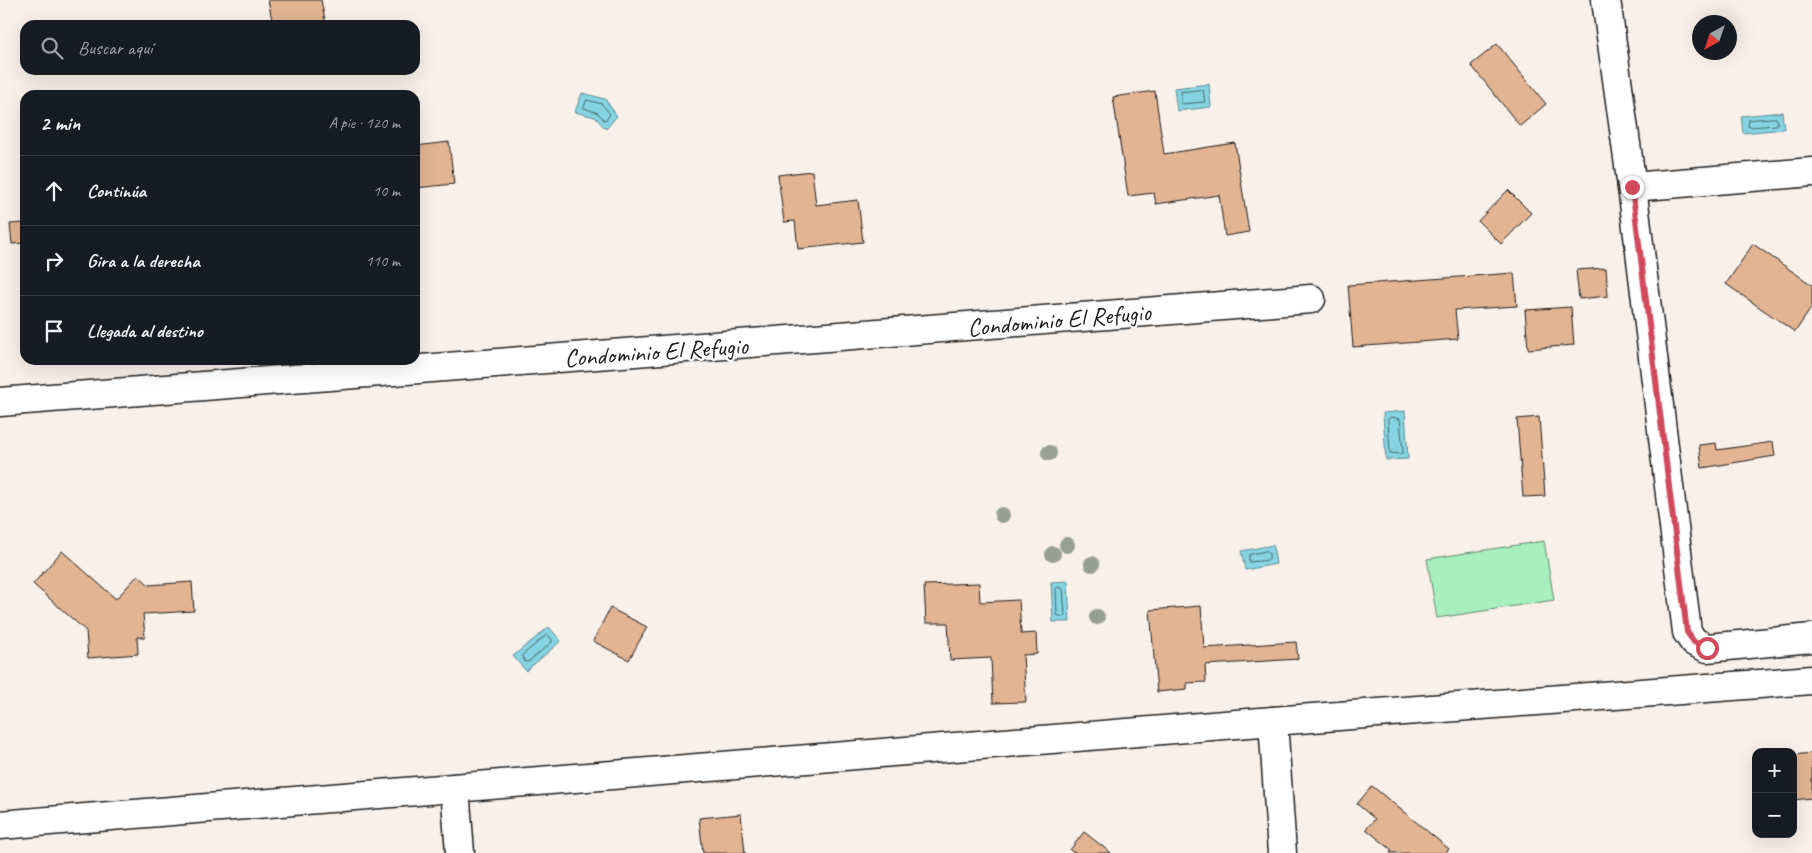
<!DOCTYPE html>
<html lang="es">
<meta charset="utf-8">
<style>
body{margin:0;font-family:Caveat,sans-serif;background:#20242c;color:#f1f3f6}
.controls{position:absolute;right:15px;bottom:15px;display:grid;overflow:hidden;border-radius:10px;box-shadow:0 5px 20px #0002}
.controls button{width:45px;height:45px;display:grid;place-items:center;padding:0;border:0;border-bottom:1px solid #363941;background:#171b24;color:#f1f3f6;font:25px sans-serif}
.compass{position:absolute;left:1692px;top:15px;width:45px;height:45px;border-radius:50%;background:#171b24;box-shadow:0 5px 20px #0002;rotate:220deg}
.stop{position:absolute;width:15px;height:15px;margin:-11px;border:4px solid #d1495b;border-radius:50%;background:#fff}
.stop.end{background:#d1495b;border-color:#fff;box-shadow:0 1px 5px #0008}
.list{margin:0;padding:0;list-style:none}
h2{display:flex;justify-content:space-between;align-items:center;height:65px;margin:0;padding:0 20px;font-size:21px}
h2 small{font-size:16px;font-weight:400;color:#9ea1a6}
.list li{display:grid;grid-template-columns:32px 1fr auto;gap:15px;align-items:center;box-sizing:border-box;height:70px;padding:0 20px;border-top:1px solid #363941}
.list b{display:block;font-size:19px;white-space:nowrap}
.list em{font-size:16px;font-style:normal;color:#9ea1a6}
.icon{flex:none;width:28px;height:28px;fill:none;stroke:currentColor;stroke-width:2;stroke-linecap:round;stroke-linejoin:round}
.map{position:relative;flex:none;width:1812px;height:853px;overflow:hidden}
.search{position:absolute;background:#171b24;box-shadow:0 5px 20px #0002;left:20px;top:20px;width:400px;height:55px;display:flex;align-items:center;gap:12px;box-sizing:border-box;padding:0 18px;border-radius:15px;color:#9ea1a6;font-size:19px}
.panel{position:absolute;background:#171b24;box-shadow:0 5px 20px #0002;left:20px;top:90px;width:400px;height:275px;border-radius:15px}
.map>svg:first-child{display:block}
</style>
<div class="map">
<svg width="1812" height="853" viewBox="0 0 1812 853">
<rect width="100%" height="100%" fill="#f9f0e9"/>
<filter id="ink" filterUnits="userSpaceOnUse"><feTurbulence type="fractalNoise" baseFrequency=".02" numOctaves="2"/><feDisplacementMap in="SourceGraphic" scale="10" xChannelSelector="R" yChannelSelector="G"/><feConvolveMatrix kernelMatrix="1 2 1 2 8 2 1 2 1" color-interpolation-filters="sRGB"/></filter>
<g filter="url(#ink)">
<polygon fill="#a7f0be" stroke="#62866d" points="1544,541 1554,600 1437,618 1427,559"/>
<g fill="#85d4e3" stroke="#5b8a93">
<polygon points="1209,84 1211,107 1177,111 1174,88"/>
<polygon points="582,93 605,99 617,116 606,129 595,117 575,112"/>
<polygon points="1782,112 1784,129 1743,133 1741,116"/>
<polygon points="1405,411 1408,459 1386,460 1383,413"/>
<polygon points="1273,545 1276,564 1245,570 1241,551"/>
<polygon points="1068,581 1070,622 1053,622 1051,582"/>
<polygon points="549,627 561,641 526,671 513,656"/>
</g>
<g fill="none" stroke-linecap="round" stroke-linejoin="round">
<g stroke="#46666c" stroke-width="1">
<polygon points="1203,90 1205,102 1181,104 1181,92"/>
<polygon points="587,100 602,104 610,114 607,119 604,120 598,113 584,108"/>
<polygon points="1776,118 1778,122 1776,125 1750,127 1748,126 1749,120"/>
<polygon points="1391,417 1400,419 1403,452 1401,454 1390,453 1388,420"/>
<polygon points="1267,551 1269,553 1269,560 1249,562 1249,555"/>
<polygon points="1058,587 1063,589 1065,615 1063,617 1057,615 1056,589"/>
<polygon points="547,635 552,639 552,642 528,662 525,662 522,656"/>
</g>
</g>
<g fill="#e2b492" stroke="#1c1c1c">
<polygon points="268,0 321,0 326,25 273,25"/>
<polygon points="1497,44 1546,104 1520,126 1471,65"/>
<polygon points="1155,91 1164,154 1235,143 1249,232 1225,236 1219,195 1156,204 1154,193 1128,196 1113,97"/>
<polygon points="449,142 454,184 415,188 415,146"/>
<polygon points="812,171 816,205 858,200 863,242 798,249 795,221 784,222 778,175"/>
<polygon points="1508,190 1531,213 1501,244 1478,221"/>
<polygon points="25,223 25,243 12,244 10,224"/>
<polygon points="1753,244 1812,285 1812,307 1795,332 1726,284"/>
<polygon points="1606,268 1608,296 1579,299 1576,270"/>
<polygon points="1514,273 1517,306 1455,310 1458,339 1353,347 1348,285"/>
<polygon points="1571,307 1574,345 1528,349 1525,310"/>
<polygon points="1539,417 1545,496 1523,497 1517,419"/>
<polygon points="1773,442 1775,456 1702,468 1699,445 1716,443 1717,450"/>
<polygon points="62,551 116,599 138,575 149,585 192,582 194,611 143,614 145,637 137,637 138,654 88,658 86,631 33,584"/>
<polygon points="979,583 980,602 1019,600 1021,634 1036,633 1037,654 1023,655 1026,702 993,703 991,658 950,660 948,623 926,623 924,585"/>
<polygon points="1201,606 1204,648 1296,642 1298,659 1205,665 1206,682 1187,683 1187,689 1157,692 1150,610"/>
<polygon points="610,608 647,627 629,660 593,641"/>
<polygon points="1812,753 1812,798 1793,800 1793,755"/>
<polygon points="1372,786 1449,849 1445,853 1390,853 1392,850 1366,829 1375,819 1357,804"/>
<polygon points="741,814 745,853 703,853 699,818"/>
<polygon points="1084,832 1111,853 1074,853 1070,850"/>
</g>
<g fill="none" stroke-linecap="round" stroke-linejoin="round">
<g stroke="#1c1c1c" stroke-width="31">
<g id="minor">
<polyline points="1606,0 1632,187 1687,632 1694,642 1707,648 1812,638"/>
<polyline points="1632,187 1812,172"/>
<polyline points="0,402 1311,299"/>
<polyline points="1273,721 1282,853"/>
<polyline points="455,788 460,853"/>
<polyline points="0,825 1273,721 1812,680"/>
</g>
</g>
<use href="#minor" stroke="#fff" stroke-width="28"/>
</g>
<g fill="#979f93">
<circle cx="1049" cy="453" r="8"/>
<circle cx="1002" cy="515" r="8"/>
<circle cx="1067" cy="545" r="8"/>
<circle cx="1053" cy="554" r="8"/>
<circle cx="1092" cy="564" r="8"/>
<circle cx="1097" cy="617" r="8"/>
</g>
</g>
<g fill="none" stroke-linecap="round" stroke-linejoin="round" filter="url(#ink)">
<polyline stroke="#d1495b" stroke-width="6" points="1632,187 1687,632 1694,642 1707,648"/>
</g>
<g text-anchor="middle" stroke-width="4.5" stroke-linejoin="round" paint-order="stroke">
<g font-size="25" fill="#1c1c1c" stroke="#fff">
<text transform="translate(1059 319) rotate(-5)" y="9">Condominio El Refugio</text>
<text transform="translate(656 351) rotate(-4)" y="9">Condominio El Refugio</text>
</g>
</g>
</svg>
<div class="controls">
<button>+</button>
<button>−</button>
</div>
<svg class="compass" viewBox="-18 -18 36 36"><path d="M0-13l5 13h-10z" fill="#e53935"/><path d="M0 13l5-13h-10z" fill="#9ea1a6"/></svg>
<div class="stop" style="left:1707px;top:648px"></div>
<div class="stop end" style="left:1632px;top:187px"></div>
<div class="search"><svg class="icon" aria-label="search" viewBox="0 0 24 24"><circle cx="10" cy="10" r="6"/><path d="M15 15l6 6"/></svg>Buscar aquí</div>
<section class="panel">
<h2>2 min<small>A pie · 120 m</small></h2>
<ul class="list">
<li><svg class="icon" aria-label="ahead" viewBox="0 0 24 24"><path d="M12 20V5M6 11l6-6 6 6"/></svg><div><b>Continúa</b></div><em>10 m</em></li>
<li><svg class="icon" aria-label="right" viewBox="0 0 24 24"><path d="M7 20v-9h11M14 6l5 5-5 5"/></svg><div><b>Gira a la derecha</b></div><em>110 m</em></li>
<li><svg class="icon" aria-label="arrive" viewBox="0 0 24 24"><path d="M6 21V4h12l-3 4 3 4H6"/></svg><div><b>Llegada al destino</b></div></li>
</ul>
</section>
</div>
